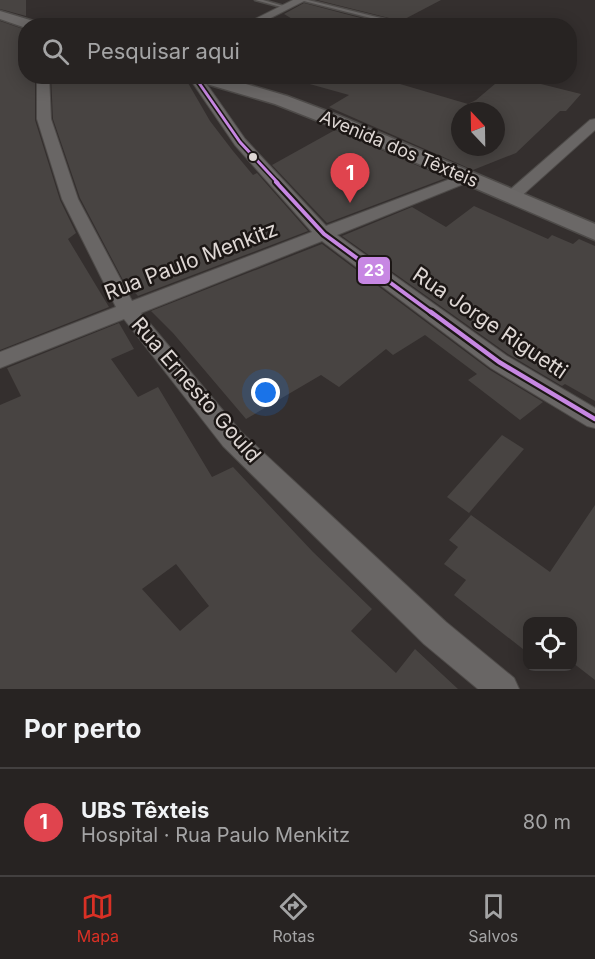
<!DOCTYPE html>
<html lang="pt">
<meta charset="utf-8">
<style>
body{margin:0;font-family:Inter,sans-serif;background:#2f2b2a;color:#f1f3f6}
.controls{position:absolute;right:18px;bottom:18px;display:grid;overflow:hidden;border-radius:12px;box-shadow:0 3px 15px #0003}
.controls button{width:54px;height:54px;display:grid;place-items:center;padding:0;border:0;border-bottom:2px solid #434040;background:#272322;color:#f1f3f6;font:30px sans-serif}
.compass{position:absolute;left:451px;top:102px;width:54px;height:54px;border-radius:50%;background:#272322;box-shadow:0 3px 15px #0003;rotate:338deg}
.you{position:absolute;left:266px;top:393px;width:21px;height:21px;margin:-15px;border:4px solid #fff;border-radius:50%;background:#1a73e8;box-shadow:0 0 0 9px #1a73e833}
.badge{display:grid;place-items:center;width:39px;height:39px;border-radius:50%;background:#d93025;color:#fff;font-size:20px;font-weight:700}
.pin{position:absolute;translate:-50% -50px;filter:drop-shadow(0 2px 3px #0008)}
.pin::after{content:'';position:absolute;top:32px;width:21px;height:18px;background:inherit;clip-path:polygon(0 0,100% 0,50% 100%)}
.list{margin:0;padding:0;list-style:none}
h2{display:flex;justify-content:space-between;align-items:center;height:78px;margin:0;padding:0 24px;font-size:26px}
h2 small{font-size:20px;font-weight:400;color:#a4a4a5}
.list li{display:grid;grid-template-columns:39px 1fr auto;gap:18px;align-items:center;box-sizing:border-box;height:108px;padding:0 24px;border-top:2px solid #434040}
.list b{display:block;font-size:22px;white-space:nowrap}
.list p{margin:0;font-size:20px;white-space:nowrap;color:#a4a4a5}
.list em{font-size:20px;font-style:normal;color:#a4a4a5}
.icon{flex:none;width:33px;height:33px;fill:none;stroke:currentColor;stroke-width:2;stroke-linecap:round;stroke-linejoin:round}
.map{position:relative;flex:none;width:595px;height:689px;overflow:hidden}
.search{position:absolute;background:#272322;box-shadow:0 3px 15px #0003;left:18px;right:18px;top:18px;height:66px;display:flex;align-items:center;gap:15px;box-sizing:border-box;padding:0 21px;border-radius:24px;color:#a4a4a5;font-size:22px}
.sheet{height:186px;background:#272322}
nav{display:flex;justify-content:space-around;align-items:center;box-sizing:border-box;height:84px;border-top:2px solid #434040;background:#272322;font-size:16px;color:#a4a4a5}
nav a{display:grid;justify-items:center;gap:3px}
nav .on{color:#d93025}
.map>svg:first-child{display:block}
</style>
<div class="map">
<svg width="595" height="689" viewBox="0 0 595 689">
<rect width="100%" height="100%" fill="#342f2e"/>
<g fill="#484442" fill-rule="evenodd">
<polygon points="0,0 26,0 26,16 0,9"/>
<polygon points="317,0 441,0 401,21"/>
<polygon points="304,3 391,26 304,26 284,14"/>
<polygon points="0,21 26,30 26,78 35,77 35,120 60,200 76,233 68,239 109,307 0,350"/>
<polygon points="51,76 184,76 210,121 233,151 253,175 257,173 308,231 138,296 123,280 80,198 53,119"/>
<path d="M307,76H373L468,104L476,100L502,78L525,84L529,81L581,94L566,111H560L516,153L473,170L329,107L349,95L306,83ZM460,111H496V147H460Z"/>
<polygon points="335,130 446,178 327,223 272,165"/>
<polygon points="474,206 548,239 552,235 573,244 579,239 595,246 595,401 565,384 562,386 508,354 342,236 412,207 446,227"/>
<polygon points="322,244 490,370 543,402 520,420 468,380 477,374 425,335 393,355 386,349 339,387 321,375 246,419 173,333 151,311"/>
<path d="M119,323L134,349L111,359L138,397L158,387L212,477L233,467L313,552L372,609L351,631L396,673L415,649L458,689H0V405L21,396L7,368ZM176,564L209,606L180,631L142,589Z"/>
<polygon points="502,435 524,449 469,513 447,497"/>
<polygon points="595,505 595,680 573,663 573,621 528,621 528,653 454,595 466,580 444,564 458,547 449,540 471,515 550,572"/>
</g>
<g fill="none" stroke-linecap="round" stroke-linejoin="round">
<g stroke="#4e4b49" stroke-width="3">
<g id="lane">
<polygon points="255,0 263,0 287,7 285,8"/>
<polygon points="300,0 308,0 413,26 402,26"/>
</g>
</g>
<g stroke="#4e4b49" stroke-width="2">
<g id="street">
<polygon points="293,0 306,0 255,26 241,26"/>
<polygon points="37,76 49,76 51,119 78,199 132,301 312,232 235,145 188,76 201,76 245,139 326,226 461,175 471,175 474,178 471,181 337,235 507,356 595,408 595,428 587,426 491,368 322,241 141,313 241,432 446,622 514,678 519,689 478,689 424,644 223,446 124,319 0,368 0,352 116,307 62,199 37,119"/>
<polygon points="595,119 595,130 517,200 505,200 503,197 505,194 590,120"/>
</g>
</g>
<g stroke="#4e4b49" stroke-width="3">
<g id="secondary">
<polygon points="0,11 40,23 42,26 26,26 26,28 0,19"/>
<polygon points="191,76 219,76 287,96 340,116 595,224 595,240 326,124 275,104 193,80"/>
</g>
</g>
<use href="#lane" fill="#696665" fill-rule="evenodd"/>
<use href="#street" fill="#696665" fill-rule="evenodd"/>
<use href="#secondary" fill="#6b6867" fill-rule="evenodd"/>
<g stroke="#1c1715" stroke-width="4.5">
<polyline id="bus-1-far3" points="194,76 198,81"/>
</g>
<g stroke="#1c1715" stroke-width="6">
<polyline id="bus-1-far2" points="197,80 240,142 278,183"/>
</g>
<g stroke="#1c1715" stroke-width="8">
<polyline id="bus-1-far1" points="276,182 324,234 433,314"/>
</g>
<g stroke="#1c1715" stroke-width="9">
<polyline id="bus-1" points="431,312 499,362 595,419"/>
</g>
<use href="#bus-1-far3" stroke="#c787e3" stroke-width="2"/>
<use href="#bus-1-far2" stroke="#c787e3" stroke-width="3"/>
<use href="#bus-1-far1" stroke="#c787e3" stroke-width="4"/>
<use href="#bus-1" stroke="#c787e3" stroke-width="4.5"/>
</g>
<circle fill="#ded7d4" stroke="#1c1715" stroke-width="2" cx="253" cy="157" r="5"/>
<g text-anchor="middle" stroke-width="5" stroke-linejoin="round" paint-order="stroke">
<g font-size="18" fill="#ded7d4" stroke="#1c1715">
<text transform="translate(399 149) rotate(23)" y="6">Avenida dos Têxteis</text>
</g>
<g font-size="21" fill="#ded7d4" stroke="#1c1715">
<text transform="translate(191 261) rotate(-21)" y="7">Rua Paulo Menkitz</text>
<text transform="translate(490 323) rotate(34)" y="7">Rua Jorge Riguetti</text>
<text transform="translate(196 390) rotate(49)" y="7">Rua Ernesto Gould</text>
</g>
</g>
<rect stroke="#1c1715" stroke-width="2" x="357" y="256" width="34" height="29" rx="6" fill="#c787e3"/>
<g font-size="16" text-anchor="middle" font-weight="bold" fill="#fff">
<text x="374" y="276">23</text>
</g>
</svg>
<div class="controls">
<button><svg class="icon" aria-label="locate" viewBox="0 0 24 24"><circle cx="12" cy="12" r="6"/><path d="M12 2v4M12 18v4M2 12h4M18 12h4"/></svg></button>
</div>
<svg class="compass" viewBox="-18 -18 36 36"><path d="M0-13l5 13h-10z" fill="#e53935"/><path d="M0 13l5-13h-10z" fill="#a4a4a5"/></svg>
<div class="you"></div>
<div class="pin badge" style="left:350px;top:203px;background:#e0444e">1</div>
<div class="search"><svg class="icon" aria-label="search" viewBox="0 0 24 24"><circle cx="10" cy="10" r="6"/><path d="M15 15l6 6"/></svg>Pesquisar aqui</div>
</div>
<section class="sheet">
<h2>Por perto<small></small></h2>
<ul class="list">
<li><span class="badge" style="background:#e0444e">1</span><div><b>UBS Têxteis</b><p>Hospital · Rua Paulo Menkitz</p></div><em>80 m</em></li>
</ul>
</section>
<nav>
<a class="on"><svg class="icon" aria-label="map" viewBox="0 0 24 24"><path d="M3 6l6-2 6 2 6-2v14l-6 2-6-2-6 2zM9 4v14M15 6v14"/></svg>Mapa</a>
<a><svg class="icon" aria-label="directions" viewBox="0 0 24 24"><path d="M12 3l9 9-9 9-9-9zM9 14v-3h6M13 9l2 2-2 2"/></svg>Rotas</a>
<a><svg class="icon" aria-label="saved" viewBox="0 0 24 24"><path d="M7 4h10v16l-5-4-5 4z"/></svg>Salvos</a>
</nav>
